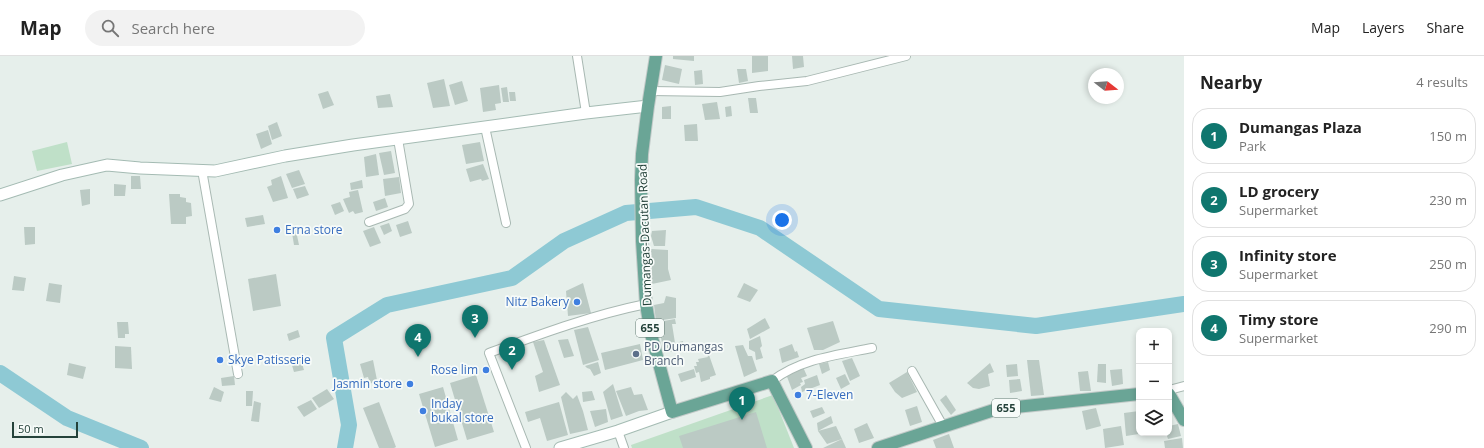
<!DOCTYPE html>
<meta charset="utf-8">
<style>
body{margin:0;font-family:"Open Sans",sans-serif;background:#f2f2f2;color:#222}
.controls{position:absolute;right:12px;bottom:12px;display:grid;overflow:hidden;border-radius:8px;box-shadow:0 2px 6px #0003}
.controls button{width:36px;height:36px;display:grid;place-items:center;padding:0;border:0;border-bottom:1px solid #e0e0e0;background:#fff;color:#222;font:20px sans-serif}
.compass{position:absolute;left:1088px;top:12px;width:36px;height:36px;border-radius:50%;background:#fff;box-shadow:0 2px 6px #0003;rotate:107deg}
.scale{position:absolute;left:12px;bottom:10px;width:66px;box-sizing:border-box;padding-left:4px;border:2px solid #24423a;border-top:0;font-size:11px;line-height:14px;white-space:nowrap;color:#24423a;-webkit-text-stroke:3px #f7fbf9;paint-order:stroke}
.you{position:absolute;left:782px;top:164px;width:14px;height:14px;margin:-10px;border:3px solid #fff;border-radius:50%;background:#1a73e8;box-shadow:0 0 0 6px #1a73e833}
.badge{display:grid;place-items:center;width:26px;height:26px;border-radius:50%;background:#0f766e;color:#fff;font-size:13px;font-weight:700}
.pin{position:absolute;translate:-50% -33px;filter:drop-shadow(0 1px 2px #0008)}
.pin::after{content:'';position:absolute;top:21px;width:14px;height:12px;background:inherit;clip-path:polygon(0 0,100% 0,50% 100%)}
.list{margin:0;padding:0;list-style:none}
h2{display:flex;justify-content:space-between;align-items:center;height:52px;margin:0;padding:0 16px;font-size:17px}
h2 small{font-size:13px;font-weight:400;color:#767676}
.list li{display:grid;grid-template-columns:26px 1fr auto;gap:12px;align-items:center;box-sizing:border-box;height:56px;margin:0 8px 8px;padding:0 8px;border:1px solid #e0e0e0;border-radius:16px}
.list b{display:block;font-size:15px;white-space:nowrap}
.list p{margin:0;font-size:13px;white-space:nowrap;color:#767676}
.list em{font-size:13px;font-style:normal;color:#767676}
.icon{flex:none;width:22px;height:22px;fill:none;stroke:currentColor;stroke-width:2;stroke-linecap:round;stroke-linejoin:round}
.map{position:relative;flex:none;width:1184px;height:392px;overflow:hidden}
header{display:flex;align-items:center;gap:24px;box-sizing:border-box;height:56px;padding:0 20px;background:#fff;border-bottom:1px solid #e0e0e0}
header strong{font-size:19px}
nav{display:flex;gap:22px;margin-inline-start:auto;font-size:14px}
.search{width:280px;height:36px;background:#f2f2f2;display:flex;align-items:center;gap:10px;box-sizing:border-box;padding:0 14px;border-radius:22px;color:#767676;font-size:15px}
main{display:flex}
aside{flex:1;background:#fff}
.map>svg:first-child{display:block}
</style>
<header>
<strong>Map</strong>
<div class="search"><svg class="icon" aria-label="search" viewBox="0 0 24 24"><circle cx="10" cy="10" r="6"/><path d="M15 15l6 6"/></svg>Search here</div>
<nav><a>Map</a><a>Layers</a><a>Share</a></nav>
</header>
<main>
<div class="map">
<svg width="1184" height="392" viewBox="0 0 1184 392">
<rect width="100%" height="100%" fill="#e6efeb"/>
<g fill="#bfe0c8">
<polygon points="67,86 72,108 37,115 32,95"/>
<polygon points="773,339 794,392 632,392 631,389"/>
</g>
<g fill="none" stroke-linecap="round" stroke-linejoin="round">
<g stroke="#8ec9d4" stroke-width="16">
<polyline points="0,317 67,362 141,392"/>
<polyline points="345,392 349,369 334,282 387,249 512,222 564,185 626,157 696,151 760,172 879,253 1036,270 1184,248"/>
</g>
</g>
<g fill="#bbcac4">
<polygon points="673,0 694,0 694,5 673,3"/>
<polygon points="752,0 768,0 768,15 752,17"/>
<polygon points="792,0 803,0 804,11 793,13"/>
<polygon points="665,9 682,13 679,28 662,24"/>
<polygon points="737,13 746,13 748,25 739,27"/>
<polygon points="702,14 703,28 695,29 694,15"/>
<polygon points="444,23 450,50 433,52 427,27"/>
<polygon points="462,25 468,45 455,49 449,29"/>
<polygon points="499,29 501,47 495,48 496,54 483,56 480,32"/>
<polygon points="507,31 509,46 503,46 501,32"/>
<polygon points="328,35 334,49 323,53 318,38"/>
<polygon points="509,36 515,36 516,45 510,45"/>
<polygon points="390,38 393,51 378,52 376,40"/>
<polygon points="748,42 756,42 758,57 750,57"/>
<polygon points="717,46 720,63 705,64 702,48"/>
<polygon points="671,50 671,63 662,63 662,51"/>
<polygon points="731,50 732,60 726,61 725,51"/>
<polygon points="277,66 282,80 272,84 268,70"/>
<polygon points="697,68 698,85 685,85 684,69"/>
<polygon points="268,74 272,88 261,93 256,78"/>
<polygon points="480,86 484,105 466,108 462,89"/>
<polygon points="391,95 395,117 384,119 379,97"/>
<polygon points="376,98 379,119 366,121 364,101"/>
<polygon points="483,108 489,123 482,125 481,123 470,126 466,113"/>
<polygon points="299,114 305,128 292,132 286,118"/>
<polygon points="131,120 140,120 141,133 131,133"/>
<polygon points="281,120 288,142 273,146 267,131 272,129 271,124"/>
<polygon points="399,121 401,137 385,140 383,123"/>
<polygon points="362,124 363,132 351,134 350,127"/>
<polygon points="114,128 126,129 125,140 114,140"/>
<polygon points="305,130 309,139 297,143 293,133"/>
<polygon points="90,133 90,148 82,150 80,134"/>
<polygon points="358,134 363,156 355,158 353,155 349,157 343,143 350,141 349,136"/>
<polygon points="169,138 180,138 180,141 186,142 186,146 191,147 192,160 186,161 186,168 171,168"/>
<polygon points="385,142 388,151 376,155 373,146"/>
<polygon points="340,146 344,155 335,159 331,149"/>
<polygon points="263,159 265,168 247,171 245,162"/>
<polygon points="408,165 412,177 400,181 396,169"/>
<polygon points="389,167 392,175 384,179 380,170"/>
<polygon points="295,170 299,189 294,189 291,171"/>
<polygon points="24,171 35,171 35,188 25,189"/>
<polygon points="374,171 381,187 370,191 363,175"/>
<polygon points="666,174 665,190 654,190 651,180 652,175"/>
<polygon points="651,193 668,194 668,213 671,224 652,228"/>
<polygon points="276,218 281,250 253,255 248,223"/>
<polygon points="14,220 26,222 24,235 12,234"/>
<polygon points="49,227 62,229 60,247 46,245"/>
<polygon points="583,227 591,257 568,260 566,235"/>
<polygon points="744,227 758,234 750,246 737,241"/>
<polygon points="666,240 676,242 676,262 656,265 654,249 664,247"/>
<polygon points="765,262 770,272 750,283 747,273"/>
<polygon points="675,263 676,268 672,268 675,287 683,285 684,293 664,297 658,266"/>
<polygon points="833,265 840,286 823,294 814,294 807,272"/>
<polygon points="117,266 128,266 129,278 125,278 125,282 118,282"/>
<polygon points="588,271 599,304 583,309 574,274"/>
<polygon points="298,274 300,281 289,285 287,278"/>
<polygon points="760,280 762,290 760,292 763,302 756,304 755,296 749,293 749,285"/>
<polygon points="568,283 574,300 564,302 558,284"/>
<polygon points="544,284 560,329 539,336 535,320 543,316 533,286"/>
<polygon points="640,288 643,304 605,314 601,297"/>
<polygon points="792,288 795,296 797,295 799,301 782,307 779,293"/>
<polygon points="743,289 748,300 752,300 757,315 744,321 735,290"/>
<polygon points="115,290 131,291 132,313 115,312"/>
<polygon points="707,299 709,299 716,319 710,321 710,323 701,326 699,316 696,317 694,310 697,310 696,306 699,306 698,303 708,301"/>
<polygon points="852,302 860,320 850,325 842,305"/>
<polygon points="301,304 304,314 294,316 291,306"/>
<polygon points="373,304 377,324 370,328 368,321 364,322 360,308"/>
<polygon points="1027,304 1039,304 1044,339 1031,340"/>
<polygon points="598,306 601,317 594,320 590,313 587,312 585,310"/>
<polygon points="828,306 830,314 822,318 819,308"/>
<polygon points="69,307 86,311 83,323 67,319"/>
<polygon points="990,307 994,316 988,318 990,330 979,333 973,332 967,327"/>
<polygon points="1017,308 1018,320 1007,321 1006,309"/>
<polygon points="1098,308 1106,308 1106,327 1097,326"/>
<polygon points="803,311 807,320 801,322 803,326 800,327 801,329 792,334 786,318"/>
<polygon points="694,313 696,321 681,326 678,318"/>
<polygon points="1122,313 1123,328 1112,330 1110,314"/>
<polygon points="1088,315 1091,335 1080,335 1078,316"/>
<polygon points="907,316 917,336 902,342 895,336 889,327"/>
<polygon points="845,318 850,328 841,333 836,322"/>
<polygon points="476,319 494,376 467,384 450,327"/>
<polygon points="817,319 820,329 802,336 801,331 805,328 804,324"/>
<polygon points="234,320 235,329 222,330 221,322"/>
<polygon points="1020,323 1022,335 1010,337 1009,324"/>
<polygon points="613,328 623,360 611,364 603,336"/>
<polygon points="214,331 224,336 221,346 209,343"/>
<polygon points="443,331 458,384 435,391 419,338"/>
<polygon points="631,331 634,339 642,338 648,354 639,355 626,360 616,335"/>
<polygon points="327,333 334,343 319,352 312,342"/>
<polygon points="246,335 253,335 252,350 246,350"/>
<polygon points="592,335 595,344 583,346 582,336"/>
<polygon points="566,336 573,343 577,339 583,355 588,374 570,378 561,341"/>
<polygon points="946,339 956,354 951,359 940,344"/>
<polygon points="311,344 317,353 304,361 297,351"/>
<polygon points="254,345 261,347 259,366 251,365"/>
<polygon points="379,346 396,391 394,392 379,392 363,352"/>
<polygon points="559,346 568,379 547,385 540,362 528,366 525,356"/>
<polygon points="917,350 922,366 910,370 905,354"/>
<polygon points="822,351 825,357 813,362 810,355"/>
<polygon points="1096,352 1101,370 1086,374 1082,355"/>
<polygon points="606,353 608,366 595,371 590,355"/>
<polygon points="1139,355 1139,378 1126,380 1124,357"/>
<polygon points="756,356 767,392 683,392 679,380"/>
<polygon points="831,360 833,367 818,375 836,370 842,383 827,388 818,375 817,367"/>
<polygon points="867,367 874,382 859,387 854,373"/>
<polygon points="1178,368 1181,380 1168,383 1166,377 1169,377 1169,370"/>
<polygon points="1121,370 1124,389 1105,392 1103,373"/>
<polygon points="949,378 954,392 936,392 933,384"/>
<polygon points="1182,382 1183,392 1165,392 1164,385"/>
<polygon points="842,383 846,392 823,392"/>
</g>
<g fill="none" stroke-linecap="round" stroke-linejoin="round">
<g stroke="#a8b8b2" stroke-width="10">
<g id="street">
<polyline points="577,0 586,57"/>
<polyline points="650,35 720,36 759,30 807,25 906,0"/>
<polyline points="485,71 506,167"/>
<polyline points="202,114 238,318"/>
<polyline points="369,166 405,153 409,148 398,83"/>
<polyline points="912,315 943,370"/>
<path d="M772,325C800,303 837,299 872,292"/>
<polyline points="1169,334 1184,330"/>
<polyline points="618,375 624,392"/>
<path d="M526,392L489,297C541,278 592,259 646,248"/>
</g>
</g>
<g stroke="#a4bbb3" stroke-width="13">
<g id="secondary">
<polyline points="0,139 62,119 107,109 140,112 215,115 285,100 353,89 586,57 648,50"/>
<polyline points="560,392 618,375 672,356"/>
</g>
</g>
<g stroke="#c2cac8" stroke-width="14">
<g id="primary">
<polyline points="656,0 648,50 642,98 641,124 642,185 646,248 651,278 672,356 772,325 806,392"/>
<polyline points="1169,338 1184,364"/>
<polyline points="878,392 997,353 1139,338"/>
</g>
</g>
<use href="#street" stroke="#fff" stroke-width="8"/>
<use href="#secondary" stroke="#fff" stroke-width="11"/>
<use href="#primary" stroke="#6aa596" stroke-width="12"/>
</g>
<g fill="#3f7fe0" stroke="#f7fbf9" stroke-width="1.5">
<circle cx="277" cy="174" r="4"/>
<circle cx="577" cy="246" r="4"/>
<circle cx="220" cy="304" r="4"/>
<circle cx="486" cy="314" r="4"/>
<circle cx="410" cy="328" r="4"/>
<circle cx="798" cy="339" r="4"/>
<circle cx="423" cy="355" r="4"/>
</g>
<circle fill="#5c6f8a" stroke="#f7fbf9" stroke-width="1.5" cx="636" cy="298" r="4"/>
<g text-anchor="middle" stroke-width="3.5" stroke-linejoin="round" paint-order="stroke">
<g fill="#f7fbf9" stroke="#637a73" stroke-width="1">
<rect x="636" y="263" width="28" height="18" rx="3"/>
<rect x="992" y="343" width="28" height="18" rx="3"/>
</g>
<g font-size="11" font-weight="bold" fill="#24423a">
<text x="650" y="276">655</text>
<text x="1006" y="356">655</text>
</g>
<g font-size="12" fill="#366cbe" stroke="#f7fbf9" text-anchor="start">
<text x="285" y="178">Erna store</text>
<text x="569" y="250" text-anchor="end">Nitz Bakery</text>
<text x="228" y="308">Skye Patisserie</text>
<text x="478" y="318" text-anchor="end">Rose lim</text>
<text x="402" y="332" text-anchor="end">Jasmin store</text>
<text x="806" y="343">7-Eleven</text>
<text x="431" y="352">Inday<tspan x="431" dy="14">bukal store</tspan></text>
</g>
<g font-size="12" fill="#24423a" stroke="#f7fbf9">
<text transform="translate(645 179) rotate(-92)" y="4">Dumangas-Dacutan Road</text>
</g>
<g font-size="12" fill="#4e5e75" stroke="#f7fbf9" text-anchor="start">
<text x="644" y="295">PD Dumangas<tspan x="644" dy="14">Branch</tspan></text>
</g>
</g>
</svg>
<div class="controls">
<button>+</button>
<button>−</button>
<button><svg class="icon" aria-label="layers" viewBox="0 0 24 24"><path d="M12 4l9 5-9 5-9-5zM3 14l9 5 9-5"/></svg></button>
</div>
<svg class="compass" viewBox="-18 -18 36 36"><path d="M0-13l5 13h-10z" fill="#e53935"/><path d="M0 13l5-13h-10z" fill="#767676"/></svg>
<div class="scale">50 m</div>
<div class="you"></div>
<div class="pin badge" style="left:742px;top:364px">1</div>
<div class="pin badge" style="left:512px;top:314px">2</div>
<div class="pin badge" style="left:475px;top:282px">3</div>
<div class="pin badge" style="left:418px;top:301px">4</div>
</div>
<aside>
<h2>Nearby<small>4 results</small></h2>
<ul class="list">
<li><span class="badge">1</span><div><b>Dumangas Plaza</b><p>Park</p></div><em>150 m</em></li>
<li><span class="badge">2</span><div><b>LD grocery</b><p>Supermarket</p></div><em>230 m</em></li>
<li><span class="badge">3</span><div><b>Infinity store</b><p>Supermarket</p></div><em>250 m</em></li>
<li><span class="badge">4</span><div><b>Timy store</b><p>Supermarket</p></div><em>290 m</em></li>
</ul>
</aside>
</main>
